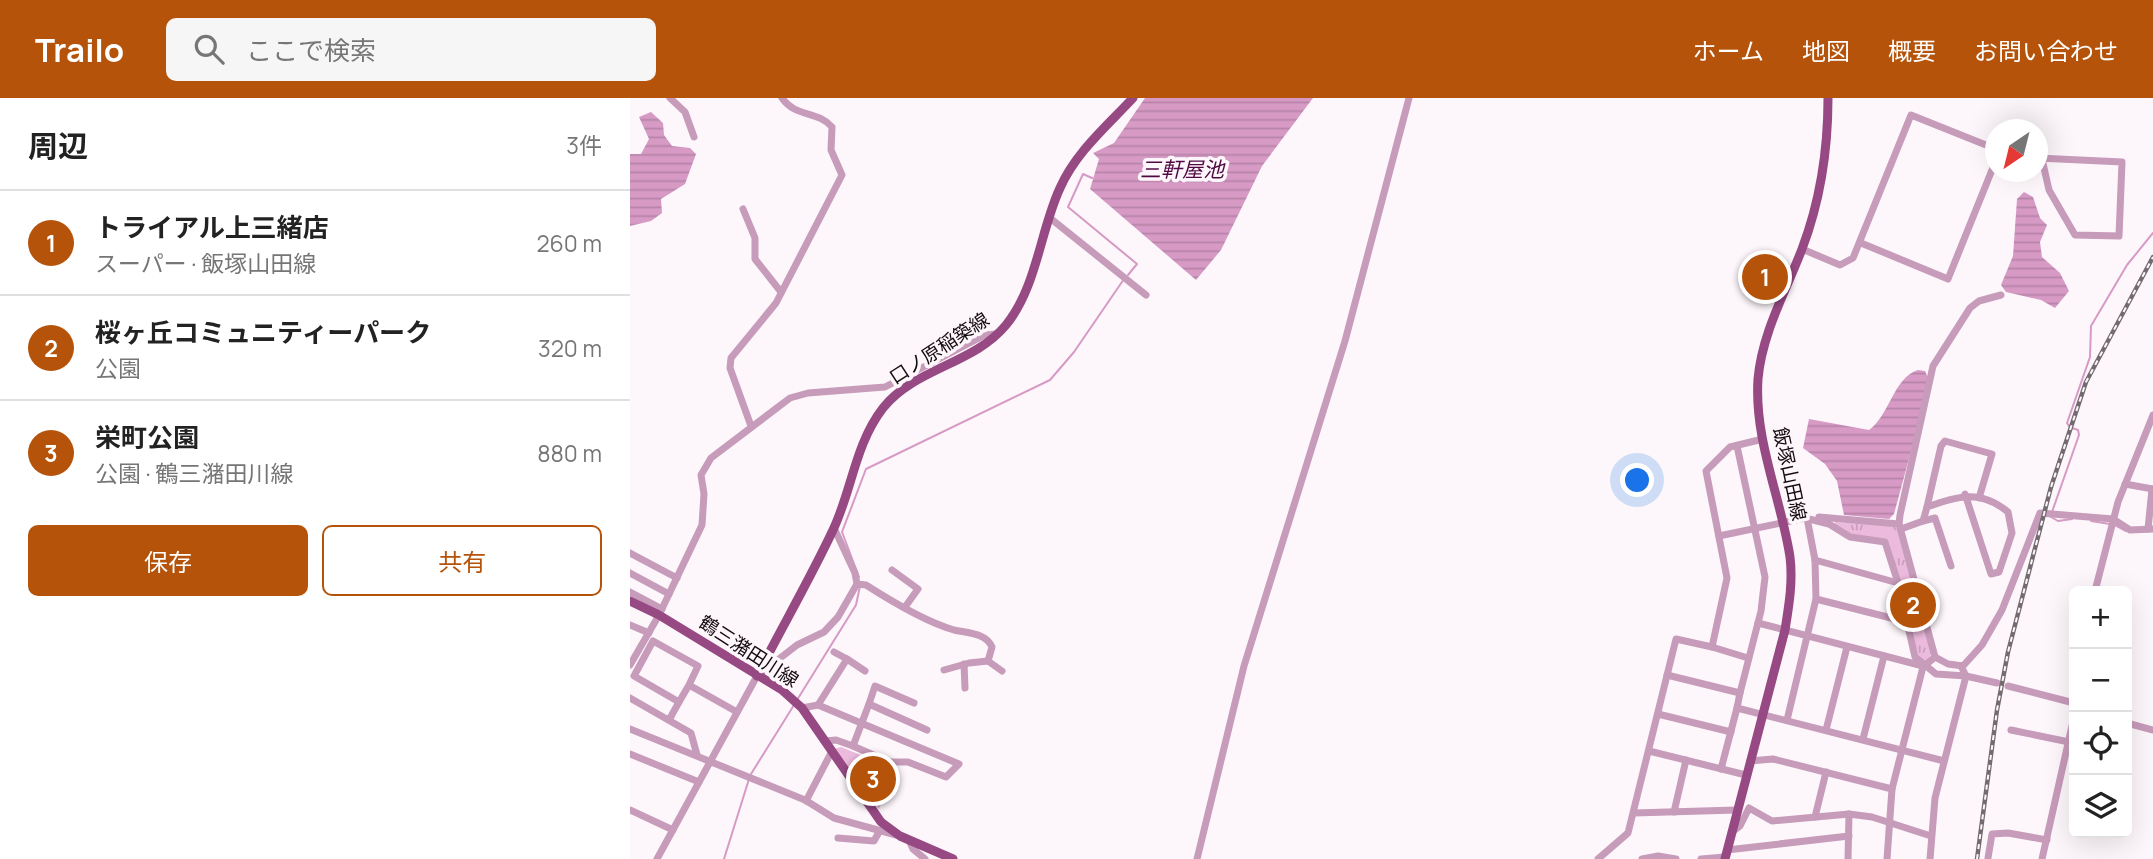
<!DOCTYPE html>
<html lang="ja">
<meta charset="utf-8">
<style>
body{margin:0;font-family:Manrope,"Noto Sans JP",sans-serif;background:#f6f6f6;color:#222}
.controls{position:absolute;right:21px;bottom:21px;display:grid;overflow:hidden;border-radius:10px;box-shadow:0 7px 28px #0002}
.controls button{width:63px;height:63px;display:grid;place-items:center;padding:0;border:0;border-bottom:2px solid #e0e0e0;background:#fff;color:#222;font:35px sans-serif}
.compass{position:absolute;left:1355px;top:21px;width:63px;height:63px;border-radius:50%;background:#fff;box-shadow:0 7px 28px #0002;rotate:215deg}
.you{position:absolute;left:1008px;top:383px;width:24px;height:24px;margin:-18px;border:5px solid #fff;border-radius:50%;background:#1a73e8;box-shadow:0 0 0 10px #1a73e833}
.badge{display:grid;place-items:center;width:46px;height:46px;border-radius:50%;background:#b45309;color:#fff;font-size:23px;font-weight:700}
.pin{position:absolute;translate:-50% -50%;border:4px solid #fff;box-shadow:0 2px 7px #0006}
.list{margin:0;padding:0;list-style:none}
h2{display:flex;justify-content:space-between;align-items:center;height:91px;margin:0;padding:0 28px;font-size:30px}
h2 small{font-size:23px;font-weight:400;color:#767676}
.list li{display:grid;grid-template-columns:46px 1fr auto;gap:21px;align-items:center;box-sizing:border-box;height:105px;padding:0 28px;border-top:2px solid #e0e0e0}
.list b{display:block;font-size:26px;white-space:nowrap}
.list p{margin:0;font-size:23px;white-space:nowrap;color:#767676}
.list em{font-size:23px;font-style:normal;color:#767676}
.actions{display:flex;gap:14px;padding:21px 28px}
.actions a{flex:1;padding:16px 0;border:2px solid #b45309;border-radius:10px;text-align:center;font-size:24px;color:#b45309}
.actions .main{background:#b45309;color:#fff}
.icon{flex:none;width:38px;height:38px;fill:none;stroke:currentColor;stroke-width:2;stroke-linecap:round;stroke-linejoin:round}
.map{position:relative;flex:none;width:1523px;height:761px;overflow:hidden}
header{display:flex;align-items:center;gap:42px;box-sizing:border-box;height:98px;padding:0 35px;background:#b45309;color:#fff}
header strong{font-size:33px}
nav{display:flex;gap:38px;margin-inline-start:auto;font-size:24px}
.search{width:490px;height:63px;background:#f6f6f6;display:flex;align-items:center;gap:18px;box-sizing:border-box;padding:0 24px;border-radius:10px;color:#767676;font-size:26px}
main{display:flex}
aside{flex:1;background:#fff}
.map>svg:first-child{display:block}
</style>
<header>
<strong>Trailo</strong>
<div class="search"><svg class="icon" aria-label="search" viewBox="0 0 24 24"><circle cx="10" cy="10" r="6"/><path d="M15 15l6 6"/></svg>ここで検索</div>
<nav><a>ホーム</a><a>地図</a><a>概要</a><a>お問い合わせ</a></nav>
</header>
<main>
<aside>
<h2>周辺<small>3件</small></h2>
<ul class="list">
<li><span class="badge">1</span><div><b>トライアル上三緒店</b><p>スーパー · 飯塚山田線</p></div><em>260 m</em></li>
<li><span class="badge">2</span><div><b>桜ヶ丘コミュニティーパーク</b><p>公園</p></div><em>320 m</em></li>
<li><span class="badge">3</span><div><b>栄町公園</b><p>公園 · 鶴三潴田川線</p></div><em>880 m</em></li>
</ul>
<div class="actions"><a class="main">保存</a><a>共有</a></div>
</aside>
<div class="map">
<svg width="1523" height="761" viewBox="0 0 1523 761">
<defs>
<pattern id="park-tufts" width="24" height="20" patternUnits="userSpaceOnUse" patternTransform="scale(1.75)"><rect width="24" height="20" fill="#ecbadd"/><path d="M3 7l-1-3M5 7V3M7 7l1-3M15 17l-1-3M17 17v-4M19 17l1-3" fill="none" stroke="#ca9fbd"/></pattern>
<pattern id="water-rules" width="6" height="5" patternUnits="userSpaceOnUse" patternTransform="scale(1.75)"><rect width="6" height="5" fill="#d69ac5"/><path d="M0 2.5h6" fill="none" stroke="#b783a8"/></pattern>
</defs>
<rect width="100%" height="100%" fill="#fdf7fb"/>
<g fill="url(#park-tufts)">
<polygon points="1205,424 1264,428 1268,431 1301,556 1297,564 1289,561 1259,445 1222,438 1205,427"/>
<polygon points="211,649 258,668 266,667 249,711 233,694 204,651"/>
</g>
<g fill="url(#water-rules)">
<polygon points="515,0 683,0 632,68 591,152 566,182 460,91 469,61 463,55 484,45"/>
<polygon points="21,14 33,25 34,37 42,48 60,50 66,56 55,86 31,101 32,115 21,123 0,128 0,56 11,56 19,41 9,19"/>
<polygon points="1394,94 1403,99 1410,120 1417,127 1410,144 1412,159 1430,175 1439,193 1425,210 1411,202 1376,194 1371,187 1383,158 1387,101"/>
<path d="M1288,272L1295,273L1298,280L1293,309L1264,416L1259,421L1214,417L1207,383L1195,366L1173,350L1179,321L1239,332C1260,317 1263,280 1288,272Z"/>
</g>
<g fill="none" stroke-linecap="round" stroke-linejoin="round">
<g stroke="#d69ac5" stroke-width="2">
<polyline points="462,80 453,76 438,109 507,166 498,177"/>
<polyline points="1439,328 1437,325 1460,259 1461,228 1497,167 1523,135"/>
<polyline points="1422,414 1449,337 1448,332 1442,330"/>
<polyline points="1421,419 1428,423 1442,421"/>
<polyline points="1461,423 1480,426"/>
<polyline points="1485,427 1496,433"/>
<polyline points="229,479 212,434 236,371 420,282 444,254 494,181"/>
<polyline points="167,602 226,507 230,488"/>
<polyline points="121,676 164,607"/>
<polyline points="94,761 119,681"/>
</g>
<g stroke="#c79bba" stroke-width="7">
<polyline points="40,0 55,14 64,39"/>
<polyline points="1408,60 1492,64 1489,138 1445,137 1419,92 1412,61"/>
<polyline points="113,111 125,140 125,161 151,194"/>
<polyline points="420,120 516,197"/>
<polyline points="1231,145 1318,181 1366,62"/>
<polyline points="1172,151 1210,167 1223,160 1281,17 1366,51"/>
<polyline points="1371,197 1349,203 1340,210 1303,268 1270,417 1269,426 1305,559 1318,566 1333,568 1352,547 1372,512 1410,415 1483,421 1500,432 1523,431"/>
<path d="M121,328L100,270L101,260L146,205L212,77L201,52L202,29C187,12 166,20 152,0"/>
<polyline points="1107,348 1135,479 1131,513 1110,595"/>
<polyline points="1495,386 1523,391"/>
<polyline points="1297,409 1311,348 1315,343 1362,356 1349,400"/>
<polyline points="1189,419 1269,426"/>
<polyline points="1293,423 1305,420 1321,468"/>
<path d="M204,430L225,475L227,486L236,487C261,503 296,524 324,532C337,535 356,535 362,549L358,563L339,565L314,572"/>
<path d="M1271,431L1293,423L1297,409C1329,398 1350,391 1378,414L1382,435L1369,474L1361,476L1335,396"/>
<polyline points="1518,431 1522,391"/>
<polyline points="1089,438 1175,420 1199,426 1220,439 1255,444 1268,485 1285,559 1306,576 1336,578 1367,585"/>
<polyline points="0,455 47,480"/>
<polyline points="1185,462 1268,485"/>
<polyline points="262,472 288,491 275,509"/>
<polyline points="0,475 39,496"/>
<polyline points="1465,493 1488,404 1523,317"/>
<polyline points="0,494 32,511"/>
<polyline points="1186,501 1277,524"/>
<polyline points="1128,525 1293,568"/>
<polyline points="0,527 19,535"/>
<polyline points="1082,549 1118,560"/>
<polyline points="204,554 217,561"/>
<polyline points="358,563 372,573"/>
<polyline points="334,566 335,590"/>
<polyline points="0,567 29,517 72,427 74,396 71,377 81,360 160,300 178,295 255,289 355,237 366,236"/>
<polyline points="1037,577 1110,595 1107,610 1314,663"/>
<polyline points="59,587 49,604 4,578 23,543 68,568 59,587 107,614"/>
<polyline points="1378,588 1444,605"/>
<polyline points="0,600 61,635 67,657"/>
<polyline points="239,606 245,588 284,605"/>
<polyline points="188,607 217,561 235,573"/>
<polyline points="172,610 188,607 329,666 316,679 278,664 259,664 223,648 239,606 297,632"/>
<polyline points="1028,616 1101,634"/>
<polyline points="39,622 49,604"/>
<polyline points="1157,622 1186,501 1185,462 1177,420"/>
<polyline points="1497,625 1523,632"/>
<polyline points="0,631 175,702 204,720 266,737"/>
<polyline points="1196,632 1217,549"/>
<polyline points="1381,632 1439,644"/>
<polyline points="1233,641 1254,558"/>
<polyline points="195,643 206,642 223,648"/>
<polyline points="1019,653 1116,677"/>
<polyline points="0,656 69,684"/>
<polyline points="1120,663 1143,661 1262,691"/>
<polyline points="1091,671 1107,610"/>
<polyline points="176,703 202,653"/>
<polyline points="0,712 43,732"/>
<polyline points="1044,714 1056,662"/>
<polyline points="1004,715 1106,712"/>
<polyline points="1185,719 1196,674"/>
<polyline points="1102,734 1110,728 1119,710 1142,723 1219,716 1242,719 1301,738"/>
<polyline points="208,740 244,743 249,734"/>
<polyline points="279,742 283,751 295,761"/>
<polyline points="1097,752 1219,738"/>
<polyline points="1358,760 1362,736 1378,735 1417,742"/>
<polyline points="27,761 127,578 167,547 194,534 208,519 227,486"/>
<polyline points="567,761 614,568 715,243 779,0"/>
<polyline points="968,761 998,735 1046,541 1082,549 1097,480 1076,373 1100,349 1133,341"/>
<polyline points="1012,761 1028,758 1046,761"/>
<polyline points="1071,761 1095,759"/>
<polyline points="1218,761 1219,716"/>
<polyline points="1257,761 1262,691 1293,569 1305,559"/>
<polyline points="1300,761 1305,700 1336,578 1331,568"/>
<polyline points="1412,761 1444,619"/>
</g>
<g stroke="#974984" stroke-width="9">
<polyline points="0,503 29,517 152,592 172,610 251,724 270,738 323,761"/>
<path d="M127,578C152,529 180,481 203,432C222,392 225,346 253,310C285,270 344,266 376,227C407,189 410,133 430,90C446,54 477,28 503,0"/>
<path d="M1095,761L1155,532C1159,507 1163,484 1160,459C1151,400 1124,342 1128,281C1132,235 1156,193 1172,151C1191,101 1198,53 1198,0"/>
</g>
<g stroke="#736b70" stroke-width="4.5">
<polyline id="rail" points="1347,761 1367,612 1378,554 1421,389 1456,284 1523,159"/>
</g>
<use href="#rail" stroke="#fdf7fb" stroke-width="2" stroke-dasharray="5" stroke-linecap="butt"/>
</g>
<g text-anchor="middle" stroke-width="7" stroke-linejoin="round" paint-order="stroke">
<g font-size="19" fill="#140b11" stroke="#fdf7fb">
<text transform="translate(309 250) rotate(-33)" y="7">口ノ原稲築線</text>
<text transform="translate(1160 376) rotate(78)" y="7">飯塚山田線</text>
<text transform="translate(119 553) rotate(33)" y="7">鶴三潴田川線</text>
</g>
<g font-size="21" font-style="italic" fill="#4f0842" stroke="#fdf7fb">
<text x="552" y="79">三軒屋池</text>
</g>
</g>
</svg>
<div class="controls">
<button>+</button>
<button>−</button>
<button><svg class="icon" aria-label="locate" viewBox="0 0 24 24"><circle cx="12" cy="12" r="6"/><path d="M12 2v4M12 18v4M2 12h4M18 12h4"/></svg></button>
<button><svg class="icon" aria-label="layers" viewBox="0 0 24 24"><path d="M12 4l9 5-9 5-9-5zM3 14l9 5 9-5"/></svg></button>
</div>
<svg class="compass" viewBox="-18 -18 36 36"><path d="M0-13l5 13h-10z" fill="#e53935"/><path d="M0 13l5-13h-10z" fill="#767676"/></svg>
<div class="you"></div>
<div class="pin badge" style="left:1135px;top:179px">1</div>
<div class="pin badge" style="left:1283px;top:507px">2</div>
<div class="pin badge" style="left:243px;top:681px">3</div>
</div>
</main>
